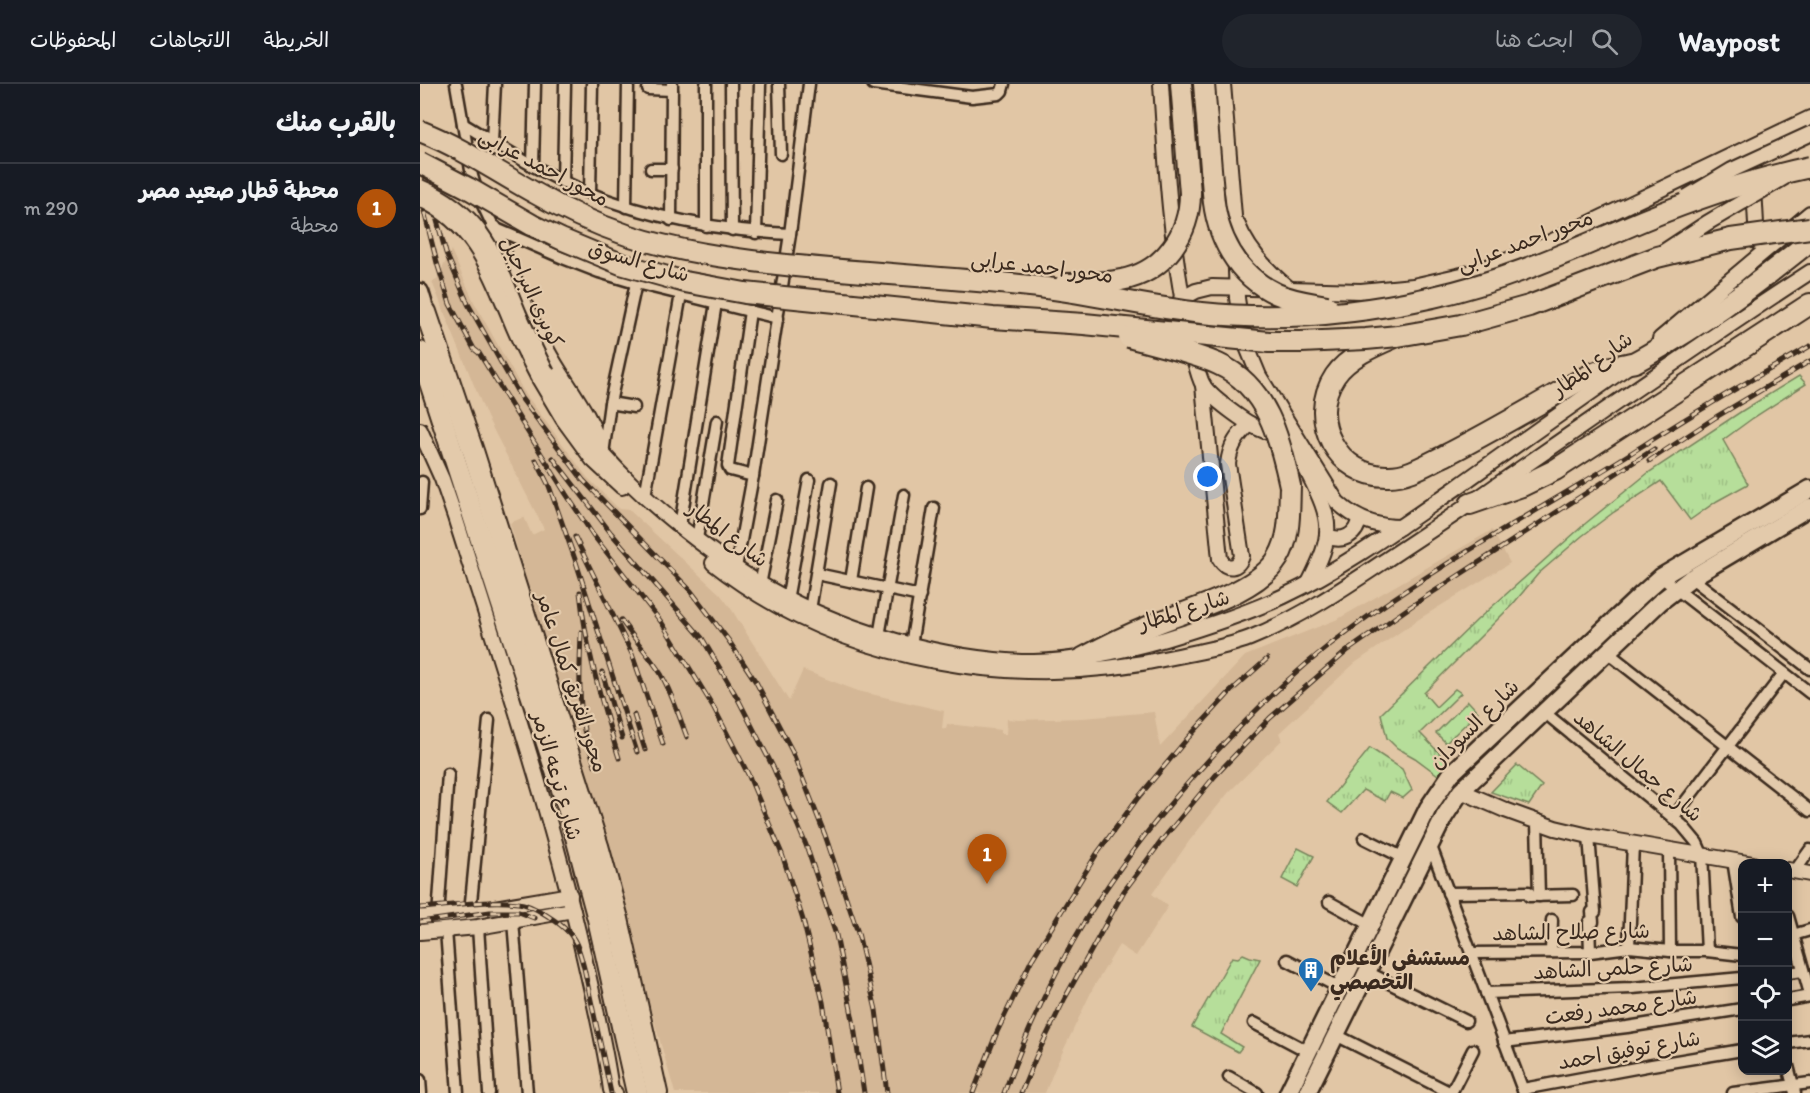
<!DOCTYPE html>
<html lang="ar">
<meta charset="utf-8">
<style>
body{margin:0;font-family:Itim,"Playpen Sans Arabic",sans-serif;background:#20242c;color:#f1f3f6;direction:rtl}
.controls{position:absolute;right:18px;bottom:18px;display:grid;overflow:hidden;border-radius:12px;box-shadow:0 3px 15px #0003}
.controls button{width:54px;height:54px;display:grid;place-items:center;padding:0;border:0;border-bottom:2px solid #363941;background:#171b24;color:#f1f3f6;font:30px sans-serif}
.you{position:absolute;left:788px;top:393px;width:21px;height:21px;margin:-15px;border:4px solid #fff;border-radius:50%;background:#1a73e8;box-shadow:0 0 0 9px #1a73e833}
.badge{display:grid;place-items:center;width:39px;height:39px;border-radius:50%;background:#b45309;color:#fff;font-size:20px;font-weight:700}
.pin{position:absolute;translate:-50% -50px;filter:drop-shadow(0 2px 3px #0008)}
.pin::after{content:'';position:absolute;top:32px;width:21px;height:18px;background:inherit;clip-path:polygon(0 0,100% 0,50% 100%)}
.list{margin:0;padding:0;list-style:none}
h2{display:flex;justify-content:space-between;align-items:center;height:78px;margin:0;padding:0 24px;font-size:26px}
h2 small{font-size:20px;font-weight:400;color:#9ea1a6}
.list li{display:grid;grid-template-columns:39px 1fr auto;gap:18px;align-items:center;box-sizing:border-box;height:90px;padding:0 24px;border-top:2px solid #363941}
.list b{display:block;font-size:22px;white-space:nowrap}
.list p{margin:0;font-size:20px;white-space:nowrap;color:#9ea1a6}
.list em{font-size:20px;font-style:normal;color:#9ea1a6}
.icon{flex:none;width:33px;height:33px;fill:none;stroke:currentColor;stroke-width:2;stroke-linecap:round;stroke-linejoin:round}
.map{position:relative;flex:none;width:1390px;height:1009px;overflow:hidden;direction:ltr}
header{display:flex;align-items:center;gap:36px;box-sizing:border-box;height:84px;padding:0 30px;background:#171b24;border-bottom:2px solid #363941}
header strong{font-size:28px}
nav{display:flex;gap:33px;margin-inline-start:auto;font-size:21px}
.search{width:420px;height:54px;background:#20242c;display:flex;align-items:center;gap:15px;box-sizing:border-box;padding:0 21px;border-radius:33px;color:#9ea1a6;font-size:22px}
main{display:flex}
aside{flex:1;background:#171b24}
.map>svg:first-child{display:block}
</style>
<header>
<strong>Waypost</strong>
<div class="search"><svg class="icon" aria-label="search" viewBox="0 0 24 24"><circle cx="10" cy="10" r="6"/><path d="M15 15l6 6"/></svg>ابحث هنا</div>
<nav><a>الخريطة</a><a>الاتجاهات</a><a>المحفوظات</a></nav>
</header>
<main>
<div class="map">
<svg width="1390" height="1009" viewBox="0 0 1390 1009">
<defs>
<pattern id="grass-tufts" width="24" height="20" patternUnits="userSpaceOnUse" patternTransform="scale(1.5)"><rect width="24" height="20" fill="#b6de9a"/><path d="M3 7l-1-3M5 7V3M7 7l1-3M15 17l-1-3M17 17v-4M19 17l1-3" fill="none" stroke="#9dbf84"/></pattern>
</defs>
<rect width="100%" height="100%" fill="#e1c6a5"/>
<filter id="ink" filterUnits="userSpaceOnUse"><feTurbulence type="fractalNoise" baseFrequency=".0167" numOctaves="2"/><feDisplacementMap in="SourceGraphic" scale="12" xChannelSelector="R" yChannelSelector="G"/><feConvolveMatrix kernelMatrix="1 2 1 2 8 2 1 2 1" color-interpolation-filters="sRGB"/></filter>
<g filter="url(#ink)">
<polygon fill="#d4b796" points="31,166 54,218 104,308 167,393 199,425 209,426 300,510 310,523 369,617 383,586 438,607 524,627 522,644 526,645 527,640 581,646 581,650 586,650 587,635 598,636 663,634 734,628 740,663 825,572 918,535 1072,446 1090,479 999,535 935,579 859,649 862,656 809,708 770,756 732,810 748,822 716,872 699,861 673,904 635,984 625,1009 255,1009 90,439 104,433 112,451 124,445 67,333 12,198 17,196"/>
<g fill="url(#grass-tufts)" stroke="#78845c" stroke-width="1.5">
<polygon points="1379,292 1386,300 1333,334 1303,356 1328,400 1297,417 1270,436 1241,397 1194,428 1162,452 1118,490 1093,520 1004,609 1016,623 1035,605 1041,609 1000,649 1028,678 1018,691 995,674 977,664 967,654 961,630 1057,536 1166,439 1228,389 1322,327"/>
<polygon points="1048,617 1058,628 1026,659 1016,649"/>
<polygon points="950,664 982,685 992,706 983,714 970,708 965,717 943,706 922,729 907,718"/>
<polygon points="1097,681 1122,702 1109,721 1071,708"/>
<polygon points="878,764 894,772 877,803 862,795"/>
<polygon points="823,870 830,873 840,875 801,950 822,963 818,968 772,943 812,873 818,874"/>
</g>
<g fill="none" stroke-linecap="round" stroke-linejoin="round">
<g stroke="#3b2a1e" stroke-width="15">
<g id="minor">
<polyline points="36,0 52,92 58,111 74,144 143,174 179,188 216,199 358,234"/>
<polyline points="286,0 286,142"/>
<polyline points="311,0 312,146"/>
<polyline points="359,0 361,70"/>
<polyline points="453,0 552,13 579,10 582,7 584,0"/>
<polyline points="228,5 252,6"/>
<path d="M43,40C75,59 108,81 142,97C214,132 291,146 370,150"/>
<polyline points="72,58 75,0"/>
<polyline points="113,82 115,0"/>
<polyline points="231,85 252,85"/>
<polyline points="143,98 145,0"/>
<polyline points="170,109 172,0"/>
<polyline points="206,123 208,0"/>
<polyline points="251,136 252,0"/>
<polyline points="336,149 340,0"/>
<polyline points="190,319 214,323"/>
<polyline points="183,370 190,319 216,199"/>
<polyline points="333,392 370,150 389,0"/>
<polyline points="225,412 261,210"/>
<polyline points="0,425 2,398"/>
<polyline points="260,442 296,219"/>
<polyline points="277,455 297,337"/>
<polyline points="315,489 333,392 310,386 308,382 330,227"/>
<polyline points="397,490 500,512"/>
<polyline points="1269,492 1390,585"/>
<polyline points="1241,493 1390,609"/>
<polyline points="431,497 446,404"/>
<polyline points="340,501 357,416"/>
<polyline points="367,516 389,396"/>
<polyline points="390,526 411,399"/>
<polyline points="459,552 484,411"/>
<polyline points="491,561 514,424"/>
<polyline points="1187,568 1390,727"/>
<polyline points="1124,628 1262,741 1277,759 1282,770 1287,867"/>
<polyline points="1253,734 1364,589"/>
<polyline points="1117,738 1119,812"/>
<polyline points="1169,752 1175,828 1172,828 1173,838 1169,838 1170,868"/>
<polyline points="944,754 984,774"/>
<polyline points="1010,760 1104,1009"/>
<polyline points="1249,765 1250,867"/>
<polyline points="1313,776 1322,833"/>
<polyline points="1375,787 1390,766"/>
<polyline points="1028,809 1109,808 1109,812 1153,811"/>
<polyline points="909,818 951,841"/>
<polyline points="50,828 69,636"/>
<polyline points="18,832 28,690"/>
<polyline points="1368,832 1390,910"/>
<polyline points="93,837 107,1009"/>
<polyline points="58,843 69,1009"/>
<polyline points="26,846 38,1009"/>
<polyline points="1373,851 1390,846"/>
<polyline points="1209,863 1213,759"/>
<polyline points="1131,868 1132,836"/>
<polyline points="1051,869 1170,868 1209,863 1250,867 1287,867 1322,871"/>
<polyline points="867,876 920,904"/>
<polyline points="947,888 1046,937"/>
<polyline points="1368,889 1383,887"/>
<polyline points="1066,909 1212,904 1322,894"/>
<polyline points="1368,916 1390,912"/>
<polyline points="834,939 889,968"/>
<polyline points="916,951 1031,1009"/>
<polyline points="1084,958 1207,943 1322,925"/>
<polyline points="1368,959 1390,956"/>
<polyline points="1368,982 1375,1009"/>
<polyline points="809,993 837,1009"/>
<polyline points="0,996 1,1009"/>
<polyline points="1103,1005 1232,981 1322,966"/>
<polyline points="1031,1009 1053,966"/>
<polyline points="1313,1009 1390,999"/>
</g>
</g>
<g stroke="#3b2a1e" stroke-width="18">
<g id="tertiary">
<path d="M741,0C746,83 751,167 769,248C771,261 777,290 783,301C790,313 827,340 840,345C848,349 859,350 865,355C875,363 882,378 888,389C913,438 914,450 889,499"/>
<path d="M803,0L814,132L817,214L822,248L827,263L839,292L917,418C935,435 955,443 980,443"/>
<polyline points="1332,67 1337,158"/>
<path d="M817,139C828,167 848,188 871,206"/>
<path d="M74,144C91,185 105,227 127,266C145,300 171,328 181,366"/>
<polyline points="761,215 776,207 792,203 941,207 993,202 1046,190 1103,171 1390,34"/>
<polyline points="1240,255 1390,129"/>
<path d="M127,289C170,372 244,435 320,487C367,519 421,541 476,557C520,569 567,578 614,578C658,577 702,567 745,555C785,543 826,530 864,512C925,483 981,442 1036,404C1093,363 1150,323 1207,283"/>
<polyline points="118,293 143,335 173,376 202,403"/>
<path d="M783,301L800,475C806,486 818,485 822,472L808,380C810,362 817,352 830,340"/>
<path d="M0,346L22,395L35,433C81,579 130,724 164,873C174,917 185,961 191,1006L195,1009"/>
<path d="M907,452C923,459 937,451 939,435"/>
<path d="M293,479C422,580 600,608 758,572C782,567 807,563 830,554C880,534 924,504 969,474C1005,450 1042,426 1077,401C1181,329 1284,257 1390,188"/>
<polyline points="1041,707 1085,726 1135,744 1169,752 1333,780"/>
<polyline points="1368,786 1390,790"/>
<polyline points="0,833 50,828 150,811"/>
<polyline points="0,848 58,843 153,826"/>
</g>
</g>
<g stroke="#3b2a1e" stroke-width="21">
<g id="primary">
<polyline points="0,208 6,228"/>
<polyline points="868,1009 1008,724 1031,690 1222,510 1241,493 1390,405"/>
<polyline points="887,1009 1024,733 1041,707 1240,518 1271,494 1390,423"/>
</g>
</g>
<g stroke="#3b2a1e" stroke-width="24">
<g id="motorway">
<polyline points="761,0 770,109"/>
<polyline points="784,0 793,109"/>
<polyline points="6,228 54,370 178,762 198,835 237,1009"/>
<path d="M975,253C954,262 928,273 915,292C886,335 918,394 969,392C989,392 1007,380 1024,372C1069,349 1112,324 1155,299C1167,292 1179,286 1192,283C1200,281 1208,280 1215,278C1227,272 1239,264 1250,258C1300,228 1345,193 1390,157"/>
<polyline points="0,268 149,727 178,835 217,1009"/>
<polyline points="1050,420 1102,402 1135,386 1390,220"/>
<path d="M663,574C685,562 707,551 730,542C767,526 837,509 858,474C871,452 869,427 870,402"/>
</g>
</g>
<use href="#minor" stroke="#e3caab" stroke-width="10"/>
<use href="#tertiary" stroke="#e3caab" stroke-width="14"/>
<use href="#primary" stroke="#e3caab" stroke-width="16"/>
<use href="#motorway" stroke="#e3caab" stroke-width="20"/>
<g stroke="#3b2a1e" stroke-width="5">
<g id="rail">
<polyline points="0,75 26,169 48,220 101,314 163,396 271,507 309,557 336,598 372,667 405,751 438,849 456,926 467,1009"/>
<polyline points="0,111 17,179 30,220 54,265 59,269 146,410 173,451 242,539 294,624 328,690 362,770 383,836 403,918 417,1009"/>
<polyline points="133,374 191,449 282,554 318,615 353,683 386,761 416,851 433,936 444,1009"/>
<polyline points="116,376 129,402 156,478 217,668"/>
<polyline points="1229,377 1296,333 1390,277"/>
<polyline points="155,453 212,570 243,660"/>
<path d="M160,508C166,565 182,620 199,674"/>
<path d="M201,536C214,555 229,571 241,590C252,610 259,632 267,653"/>
<path d="M161,548C160,581 158,613 164,646C167,658 172,670 175,681"/>
<polyline points="182,588 202,654"/>
<polyline points="214,631 225,666"/>
<path d="M0,824C32,822 66,815 98,819C112,820 141,839 150,850C158,859 161,873 164,884L191,1009"/>
<polyline points="0,838 70,828 99,828 114,834"/>
<polyline points="553,1009 577,948 611,877 676,771 717,715 767,655 811,607 847,575"/>
<path d="M584,1009C606,949 633,890 666,835C708,768 759,706 814,649C850,611 889,575 932,544C1005,490 1084,446 1162,399C1204,374 1245,347 1287,322C1321,301 1356,282 1390,262"/>
<polyline points="601,1009 616,973 645,914 704,807 743,755 795,692 850,634 927,567 990,523 1234,365"/>
</g>
</g>
<use href="#rail" stroke="#e3caab" stroke-width="3" stroke-dasharray="9" stroke-linecap="butt"/>
<g stroke="#3b2a1e" stroke-width="18" stroke-linecap="butt">
<g id="tertiary-bridge">
<path d="M0,103C64,130 75,172 99,230C108,250 117,270 127,289"/>
<polyline points="1267,113 1312,86 1390,50"/>
<path d="M0,115C53,140 69,184 90,234C98,254 108,274 118,293"/>
<polyline points="1243,168 1287,139 1365,93"/>
</g>
</g>
<g stroke="#3b2a1e" stroke-width="24" stroke-linecap="butt">
<g id="motorway-bridge">
<path d="M0,47C41,63 77,88 115,109C144,126 175,140 207,151C256,167 306,174 357,180C441,189 526,193 610,202C668,208 724,223 782,229C859,237 938,230 1013,213C1087,197 1155,165 1224,136C1278,114 1333,95 1390,83"/>
<polyline points="0,79 48,104 112,141 141,155 201,180 265,198 325,209 573,234 664,240 849,258 881,258 946,255 978,252 1041,241 1109,222 1237,173 1311,155 1390,144"/>
<path d="M793,109C796,152 817,192 857,210C873,217 891,219 907,222"/>
<path d="M645,200C664,199 683,200 701,196C744,188 770,150 770,109"/>
<path d="M709,253C739,262 771,268 798,280C847,302 860,355 870,402"/>
</g>
</g>
<use href="#tertiary-bridge" stroke="#e3caab" stroke-width="14"/>
<use href="#motorway-bridge" stroke="#e3caab" stroke-width="20"/>
</g>
</g>
<defs>
<g id="building-pin" transform="scale(1.35)"><path d="M0 17L-7.5 6A9.5 9.5 0 1 1 7.5 6Z" fill="#1f6fb2" stroke="#e3caab"/><path d="M-4-6H4V6H1V3H-1V6H-4ZM-2.5-4.3h1.7v1.8h-1.7ZM.8-4.3h1.7v1.8H.8ZM-2.5-1h1.7V.8h-1.7ZM.8-1h1.7V.8H.8Z" fill="#fff"/></g>
</defs>
<g fill-rule="evenodd">
<use href="#building-pin" x="891" y="886"/>
</g>
<g text-anchor="middle" stroke-width="4.5" stroke-linejoin="round" paint-order="stroke">
<g font-size="21" fill="#3b2a1e" stroke="#e3caab">
<text transform="translate(124 83) rotate(28)" y="7">محور احمد عرابى</text>
<text transform="translate(1105 157) rotate(-20)" y="7">محور احمد عرابى</text>
<text transform="translate(219 177) rotate(16)" y="7">شارع السوق</text>
<text transform="translate(622 183) rotate(7)" y="7">محور احمد عرابى</text>
<text transform="translate(112 208) rotate(65)" y="7">كوبرى البراجيل</text>
<text transform="translate(1172 280) rotate(-36)" y="7">شارع المطار</text>
<text transform="translate(308 450) rotate(37)" y="7">شارع المطار</text>
<text transform="translate(764 526) rotate(-17)" y="7">شارع المطار</text>
<text transform="translate(152 598) rotate(72)" y="7">محور الفريق كمال عامر</text>
<text transform="translate(1054 640) rotate(-45)" y="7">شارع السودان</text>
<text transform="translate(1218 682) rotate(40)" y="7">شارع جمال الشاهد</text>
<text transform="translate(137 692) rotate(74)" y="7">شارع ترعه الزمر</text>
<text transform="translate(1151 848) rotate(-1)" y="7">شارع صلاح الشاهد</text>
<text transform="translate(1193 884) rotate(-3)" y="7">شارع حلمى الشاهد</text>
<text transform="translate(1201 923) rotate(-8)" y="7">شارع محمد رفعت</text>
<text transform="translate(1209 966) rotate(-10)" y="7">شارع توفيق احمد</text>
</g>
<g font-size="21" font-weight="bold" fill="#3b2a1e" stroke="#e3caab" text-anchor="start">
<text x="910" y="881">مستشفي الأعلام<tspan x="910" dy="24">التخصصي</tspan></text>
</g>
</g>
</svg>
<div class="controls">
<button>+</button>
<button>−</button>
<button><svg class="icon" aria-label="locate" viewBox="0 0 24 24"><circle cx="12" cy="12" r="6"/><path d="M12 2v4M12 18v4M2 12h4M18 12h4"/></svg></button>
<button><svg class="icon" aria-label="layers" viewBox="0 0 24 24"><path d="M12 4l9 5-9 5-9-5zM3 14l9 5 9-5"/></svg></button>
</div>
<div class="you"></div>
<div class="pin badge" style="left:567px;top:800px">1</div>
</div>
<aside>
<h2>بالقرب منك<small></small></h2>
<ul class="list">
<li><span class="badge">1</span><div><b>محطة قطار صعيد مصر</b><p>محطة</p></div><em>290 m</em></li>
</ul>
</aside>
</main>
